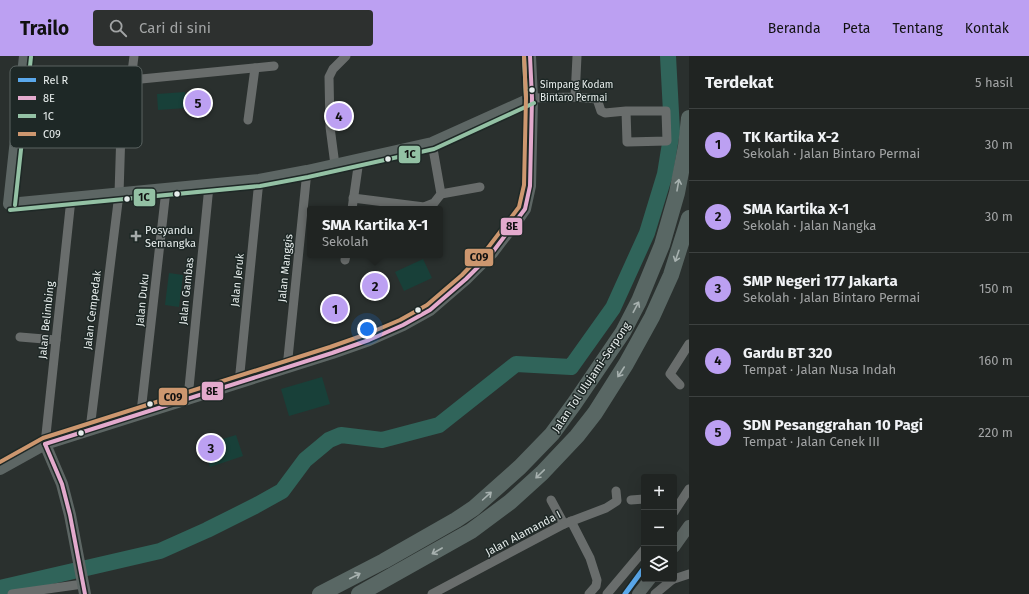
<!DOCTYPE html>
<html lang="id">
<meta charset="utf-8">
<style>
body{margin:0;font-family:"Fira Sans",sans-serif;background:#2d302f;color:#f1f3f6}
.controls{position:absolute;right:12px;bottom:12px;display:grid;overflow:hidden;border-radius:4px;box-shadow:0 4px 16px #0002}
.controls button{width:36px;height:36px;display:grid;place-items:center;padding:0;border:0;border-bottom:1px solid #3d4140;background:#202422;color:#f1f3f6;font:20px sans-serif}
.you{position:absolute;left:367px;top:273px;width:14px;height:14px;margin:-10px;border:3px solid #fff;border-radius:50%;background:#1a73e8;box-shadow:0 0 0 6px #1a73e833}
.badge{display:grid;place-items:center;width:26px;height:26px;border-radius:50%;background:#bca0f2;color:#111;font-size:13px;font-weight:700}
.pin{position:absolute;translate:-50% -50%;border:2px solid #fff;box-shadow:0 1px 4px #0006}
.popup{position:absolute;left:307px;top:150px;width:136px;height:52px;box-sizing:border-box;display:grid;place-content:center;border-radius:4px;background:#202422;filter:drop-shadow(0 1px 3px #0005);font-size:13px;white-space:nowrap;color:#a2a4a5}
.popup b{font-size:15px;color:#f1f3f6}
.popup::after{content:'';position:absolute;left:50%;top:100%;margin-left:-8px;border:8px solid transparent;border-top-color:#202422}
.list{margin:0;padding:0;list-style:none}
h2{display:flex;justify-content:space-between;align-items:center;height:52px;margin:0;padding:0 16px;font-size:17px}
h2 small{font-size:13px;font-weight:400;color:#a2a4a5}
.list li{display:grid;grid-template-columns:26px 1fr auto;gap:12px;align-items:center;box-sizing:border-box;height:72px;padding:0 16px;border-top:1px solid #3d4140}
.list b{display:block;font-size:15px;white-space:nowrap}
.list p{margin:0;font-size:13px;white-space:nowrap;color:#a2a4a5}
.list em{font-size:13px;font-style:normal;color:#a2a4a5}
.icon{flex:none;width:22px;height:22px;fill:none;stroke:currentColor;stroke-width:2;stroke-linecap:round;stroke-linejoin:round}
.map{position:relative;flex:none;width:689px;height:538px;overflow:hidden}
header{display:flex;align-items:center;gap:24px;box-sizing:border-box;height:56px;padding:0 20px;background:#bca0f2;color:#111}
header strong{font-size:19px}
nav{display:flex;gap:22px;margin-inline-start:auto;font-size:14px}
.search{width:280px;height:36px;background:#2d302f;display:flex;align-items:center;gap:10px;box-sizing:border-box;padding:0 14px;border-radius:4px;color:#a2a4a5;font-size:15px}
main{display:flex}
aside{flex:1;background:#202422}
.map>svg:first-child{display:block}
</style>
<header>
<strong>Trailo</strong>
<div class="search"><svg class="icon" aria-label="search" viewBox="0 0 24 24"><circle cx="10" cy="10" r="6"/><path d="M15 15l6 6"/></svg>Cari di sini</div>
<nav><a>Beranda</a><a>Peta</a><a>Tentang</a><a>Kontak</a></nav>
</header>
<main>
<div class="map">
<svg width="689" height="538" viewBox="0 0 689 538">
<rect width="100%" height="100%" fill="#2a302e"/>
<g fill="#184039">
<polygon points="185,36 186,52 158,54 157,38"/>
<polygon points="423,203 432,222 404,235 395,216"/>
<polygon points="169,217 183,219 179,251 165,249"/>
<polygon points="322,321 330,348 289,360 281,333"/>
<polygon points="236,379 243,400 210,411 203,389"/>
</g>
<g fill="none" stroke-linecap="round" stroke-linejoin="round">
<polyline stroke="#30645a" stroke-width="16" points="0,532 160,495 207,474 255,450 282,435 305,404 329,384 341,379 382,384 439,369 516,308 571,311 613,252 647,177 665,118 672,75 668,0"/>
<g stroke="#696d6c" stroke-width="9">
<polyline points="66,34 131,24 274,10"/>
<polyline points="575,41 597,43 601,55 605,57 626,55 666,55 667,85 627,86 626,55"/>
<polyline points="532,42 575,41 577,0"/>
<polyline points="248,64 255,12"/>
<polyline points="335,109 330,71 329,21 333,13 346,0"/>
<polyline points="441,138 480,131"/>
<polyline points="353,142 424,151 434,147 441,138 432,87"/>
<polyline points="352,153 359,104"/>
<polyline points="345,204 346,199"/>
<polyline points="20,281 56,284"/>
<polyline points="287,312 307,115"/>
<polyline points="239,327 259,124"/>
<polyline points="680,329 670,318 689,288"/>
<polyline points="188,342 209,130"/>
<polyline points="141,356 166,134"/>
<polyline points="90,373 119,138 121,74 131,24 134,0"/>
<polyline points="45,388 71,143"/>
<polyline points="551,444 564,468"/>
<polyline points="631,444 644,443"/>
<polyline points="674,456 689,433"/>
<polyline points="571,465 590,502 597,524 596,530 589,538"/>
<polyline points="674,523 689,518"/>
<polyline points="12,538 83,528"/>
<polyline points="432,538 564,468 606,452 617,445 616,435"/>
<polyline points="607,538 644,494"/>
<polyline points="655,538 673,523"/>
</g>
<g stroke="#5d6664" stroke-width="12">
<polyline points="25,0 9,148 259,124 307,115 432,87 532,42"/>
<polyline points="45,388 62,428 70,459 85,538"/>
<polyline points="0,413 45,388 332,297 369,284 403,269 430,254 466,223 492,197 518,163 525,153 530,130 532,42 530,0"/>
<polyline points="674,491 689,470"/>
<polyline points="638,538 650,523"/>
</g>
<g stroke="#596764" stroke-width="16">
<polyline points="320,538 384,505 456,464 474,452 520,411 552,378 574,348 623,276 639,245 662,189 677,137 686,90 689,62"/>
<polyline points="359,538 471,475 510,446 542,417 577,380 595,357 626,308 652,261 671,219 689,162"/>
</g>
<g stroke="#1e2826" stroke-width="7">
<g id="bus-1">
<polyline points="45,388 332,297 369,284 403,269 430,254 466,223 492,197 525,153 530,130 532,42 530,0"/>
<polyline points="45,388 62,428 70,459 85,538"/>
</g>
</g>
<g stroke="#1e2826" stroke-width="7">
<g id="bus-2">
<polyline points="524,0 526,42"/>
<polyline points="15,149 31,1"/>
<polyline points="10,154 260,130 308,121 434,93 534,47"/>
</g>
</g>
<g stroke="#1e2826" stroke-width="7">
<polyline id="bus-3" points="0,406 43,382 330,291 367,278 400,264 427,249 462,219 487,193 519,151 524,129 526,42 524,0"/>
</g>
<use href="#bus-1" stroke="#e3aacd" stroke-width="4"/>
<use href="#bus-2" stroke="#93c1a4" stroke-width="4"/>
<use href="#bus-3" stroke="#cd976f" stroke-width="4"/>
<g stroke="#1e2826" stroke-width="8">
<polyline id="rail-1" points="625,538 644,512"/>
</g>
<use href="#rail-1" stroke="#5aa8eb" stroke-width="5"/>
</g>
<defs><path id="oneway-shaft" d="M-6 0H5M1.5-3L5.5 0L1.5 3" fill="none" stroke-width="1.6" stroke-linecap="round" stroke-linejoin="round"/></defs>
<g stroke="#a7b1af">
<use href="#oneway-shaft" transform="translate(678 129) rotate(-80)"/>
<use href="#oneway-shaft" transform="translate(677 200) rotate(109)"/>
<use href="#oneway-shaft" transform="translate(636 251) rotate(-62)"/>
<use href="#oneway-shaft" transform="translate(621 316) rotate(123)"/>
<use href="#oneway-shaft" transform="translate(540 418) rotate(136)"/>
<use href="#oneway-shaft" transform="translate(487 440) rotate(-42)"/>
<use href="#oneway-shaft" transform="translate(437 495) rotate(150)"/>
<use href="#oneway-shaft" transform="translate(355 520) rotate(-27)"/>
</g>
<g fill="#e7edec" stroke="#1e2826" stroke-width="1.5">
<circle cx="532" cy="34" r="3.5"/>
<circle cx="388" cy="103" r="3.5"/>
<circle cx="177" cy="138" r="3.5"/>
<circle cx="127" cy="143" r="3.5"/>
<circle cx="418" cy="254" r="3.5"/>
<circle cx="150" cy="348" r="3.5"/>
<circle cx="81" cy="377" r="3.5"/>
</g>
<path fill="#a5abaa" stroke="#1e2826" stroke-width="1.5" d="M134 174h4v4h4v4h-4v4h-4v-4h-4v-4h4z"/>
<g text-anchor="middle" stroke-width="3" stroke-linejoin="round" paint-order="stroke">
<g font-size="10" fill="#e7edec" stroke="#1e2826" text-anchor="start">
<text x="540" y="32">Simpang Kodam<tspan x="540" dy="13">Bintaro Permai</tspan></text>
</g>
<g font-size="11" fill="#e7edec" stroke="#1e2826" text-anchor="start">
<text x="145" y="178">Posyandu<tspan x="145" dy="13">Semangka</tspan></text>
</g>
<g font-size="11" fill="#e7edec" stroke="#1e2826">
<text transform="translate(285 212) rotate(-84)" y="4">Jalan Manggis</text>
<text transform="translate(237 224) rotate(-84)" y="4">Jalan Jeruk</text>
<text transform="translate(186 235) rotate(-84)" y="4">Jalan Gambas</text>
<text transform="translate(142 244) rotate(-84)" y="4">Jalan Duku</text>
<text transform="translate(92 254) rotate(-83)" y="4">Jalan Cempedak</text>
<text transform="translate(46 264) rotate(-84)" y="4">Jalan Belimbing</text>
<text transform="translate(591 321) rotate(-56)" y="4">Jalan Tol Ulujami–Serpong</text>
<text transform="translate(523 477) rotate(-28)" y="4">Jalan Alamanda I</text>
</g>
</g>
<rect x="10" y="10" width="132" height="82" rx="6" fill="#1e2826" stroke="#5a6361" stroke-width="1"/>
<rect x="18" y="22" width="18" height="4" fill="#5aa8eb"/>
<rect x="18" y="40" width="18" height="4" fill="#e3aacd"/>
<rect x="18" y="58" width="18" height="4" fill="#93c1a4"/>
<rect x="18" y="76" width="18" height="4" fill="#cd976f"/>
<g font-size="11" fill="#e7edec">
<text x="43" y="28">Rel R</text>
<text x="43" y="46">8E</text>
<text x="43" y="64">1C</text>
<text x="43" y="82">C09</text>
</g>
<g stroke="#1e2826" stroke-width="1.5">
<rect x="398" y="89" width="23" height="19" rx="4" fill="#93c1a4"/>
<rect x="133" y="132" width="23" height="19" rx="4" fill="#93c1a4"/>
<rect x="500" y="161" width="23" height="19" rx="4" fill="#e3aacd"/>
<rect x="464" y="192" width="30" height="19" rx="4" fill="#cd976f"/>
<rect x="201" y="325" width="23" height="20" rx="4" fill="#e3aacd"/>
<rect x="158" y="331" width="30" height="19" rx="4" fill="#cd976f"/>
</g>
<g font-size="11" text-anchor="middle" font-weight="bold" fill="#111">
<text x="410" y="102">1C</text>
<text x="144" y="145">1C</text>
<text x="512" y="174">8E</text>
<text x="479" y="205">C09</text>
<text x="212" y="339">8E</text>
<text x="173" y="345">C09</text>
</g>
</svg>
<div class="controls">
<button>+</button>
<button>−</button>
<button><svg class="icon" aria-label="layers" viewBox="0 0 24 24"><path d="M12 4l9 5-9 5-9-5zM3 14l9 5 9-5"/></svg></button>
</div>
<div class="you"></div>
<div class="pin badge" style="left:335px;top:253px">1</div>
<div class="pin badge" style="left:375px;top:230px">2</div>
<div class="popup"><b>SMA Kartika X-1</b>Sekolah</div>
<div class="pin badge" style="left:211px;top:392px">3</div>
<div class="pin badge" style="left:339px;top:60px">4</div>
<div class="pin badge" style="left:198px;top:47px">5</div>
</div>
<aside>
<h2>Terdekat<small>5 hasil</small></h2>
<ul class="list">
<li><span class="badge">1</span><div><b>TK Kartika X-2</b><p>Sekolah · Jalan Bintaro Permai</p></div><em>30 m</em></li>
<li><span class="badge">2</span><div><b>SMA Kartika X-1</b><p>Sekolah · Jalan Nangka</p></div><em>30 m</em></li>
<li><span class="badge">3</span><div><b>SMP Negeri 177 Jakarta</b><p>Sekolah · Jalan Bintaro Permai</p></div><em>150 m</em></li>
<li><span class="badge">4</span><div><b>Gardu BT 320</b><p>Tempat · Jalan Nusa Indah</p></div><em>160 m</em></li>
<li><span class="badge">5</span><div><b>SDN Pesanggrahan 10 Pagi</b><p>Tempat · Jalan Cenek III</p></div><em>220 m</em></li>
</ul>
</aside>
</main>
